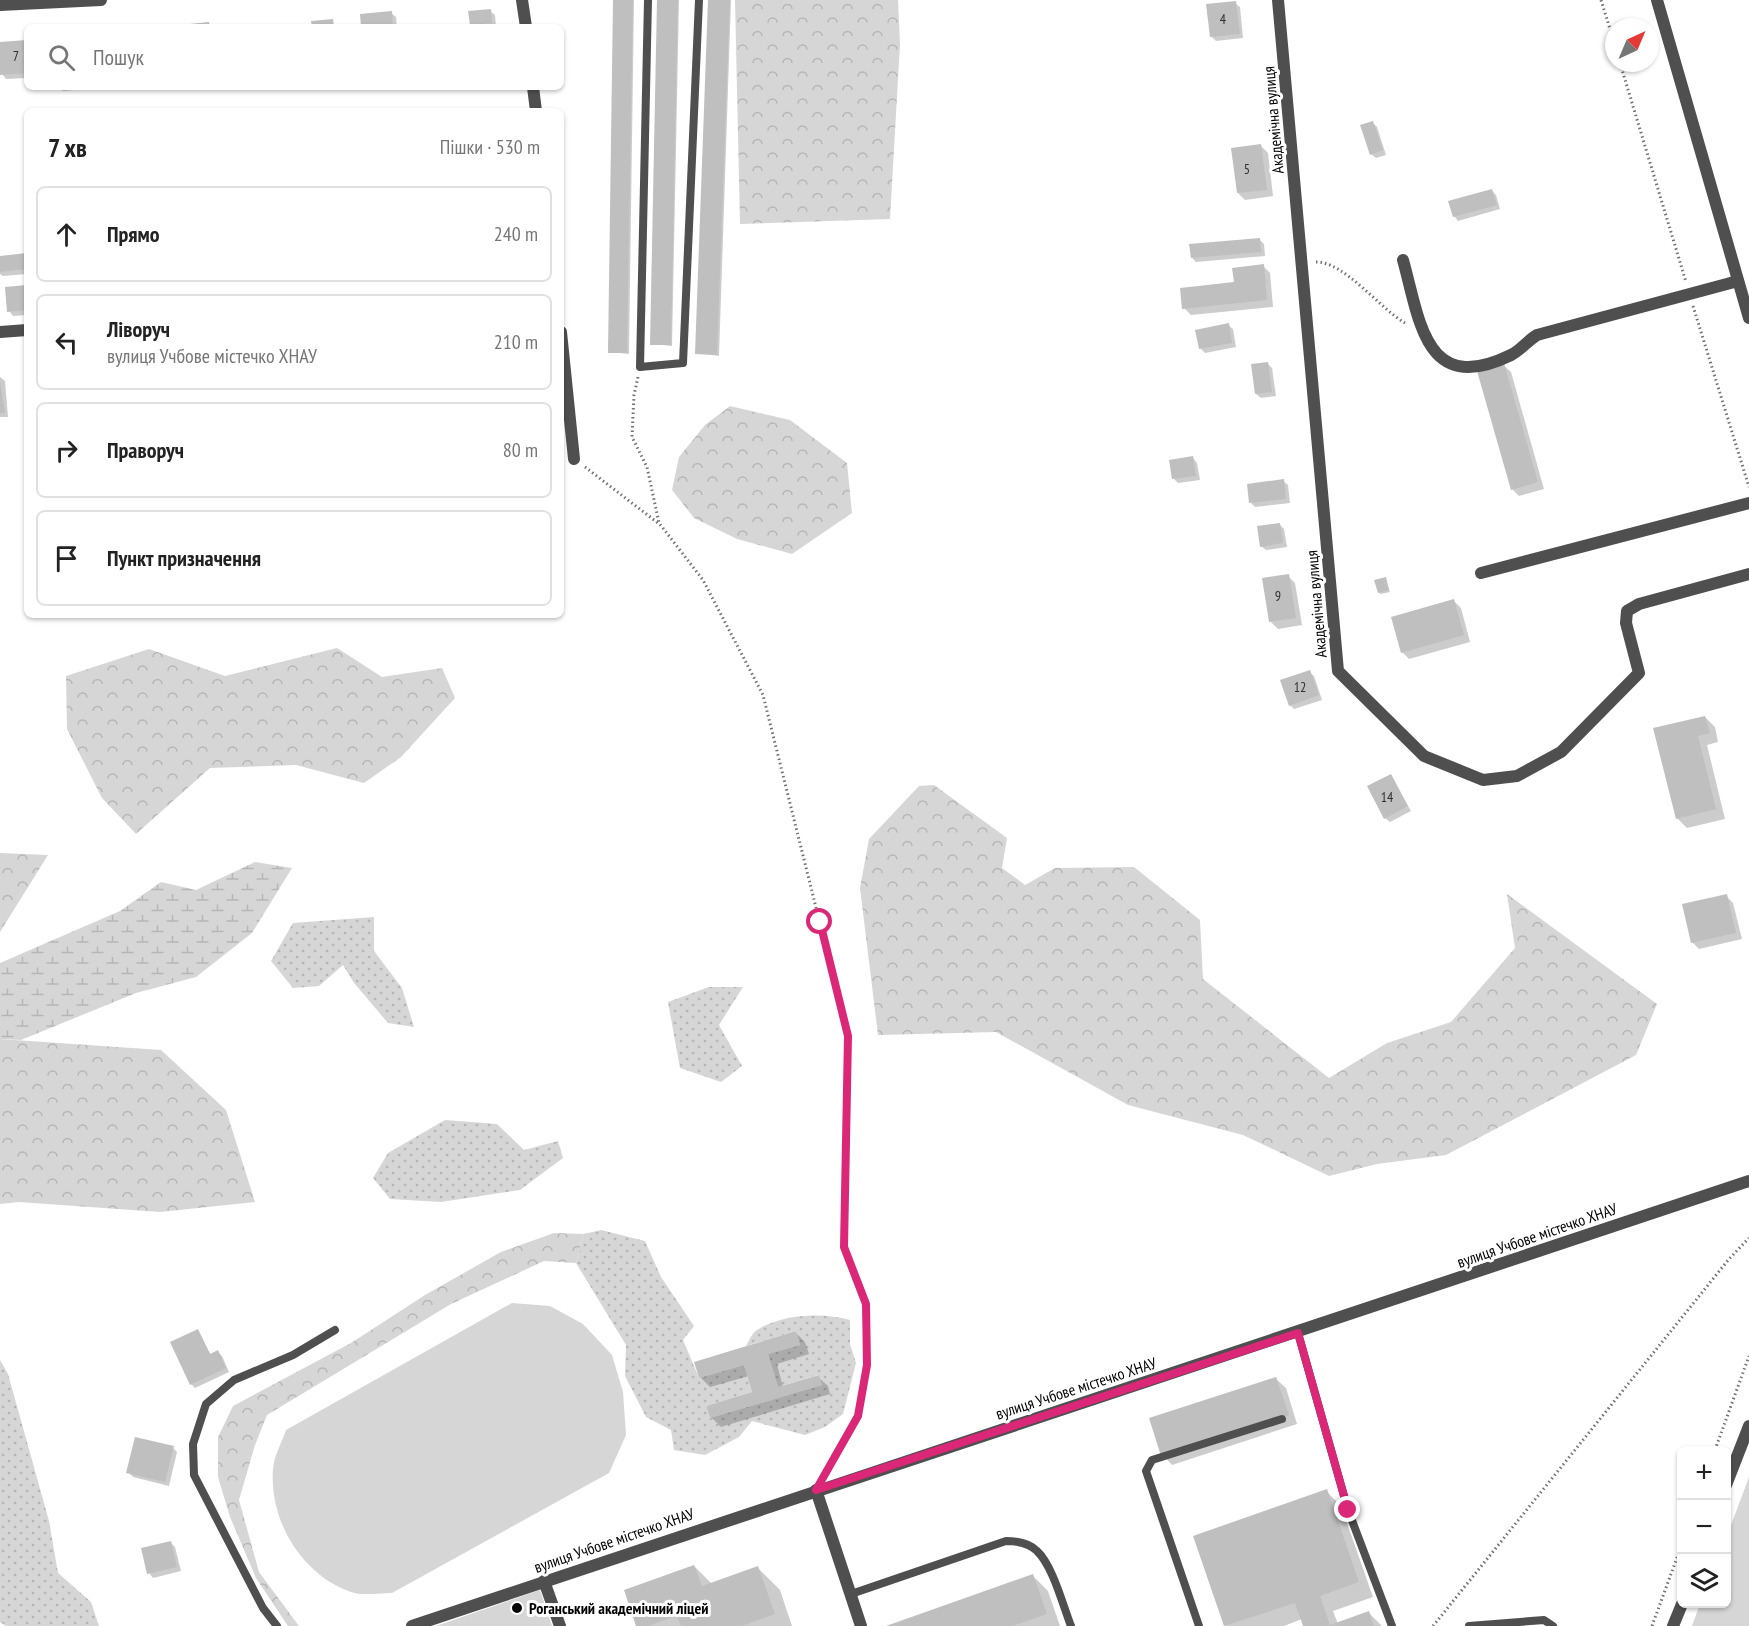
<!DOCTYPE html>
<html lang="uk">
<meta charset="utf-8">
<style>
body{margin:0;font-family:"PT Sans Narrow",sans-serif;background:#f6f6f6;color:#222}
.controls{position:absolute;right:18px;bottom:18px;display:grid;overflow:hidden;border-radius:9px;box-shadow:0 2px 4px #0004}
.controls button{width:54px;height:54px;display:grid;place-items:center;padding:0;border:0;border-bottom:2px solid #e0e0e0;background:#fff;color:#222;font:30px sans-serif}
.compass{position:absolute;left:1605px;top:18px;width:54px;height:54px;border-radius:50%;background:#fff;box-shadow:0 2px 4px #0004;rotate:44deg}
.stop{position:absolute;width:18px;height:18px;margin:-14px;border:4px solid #db2777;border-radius:50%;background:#fff}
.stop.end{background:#db2777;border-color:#fff;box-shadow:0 2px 6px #0008}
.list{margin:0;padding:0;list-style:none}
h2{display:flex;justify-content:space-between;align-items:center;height:78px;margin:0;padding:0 24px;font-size:26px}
h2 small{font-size:20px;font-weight:400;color:#767676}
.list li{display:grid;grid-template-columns:39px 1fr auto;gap:18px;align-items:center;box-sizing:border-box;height:96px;margin:0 12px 12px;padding:0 12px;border:2px solid #e0e0e0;border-radius:9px}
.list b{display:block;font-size:22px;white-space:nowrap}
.list p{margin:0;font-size:20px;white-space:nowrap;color:#767676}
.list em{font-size:20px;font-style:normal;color:#767676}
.icon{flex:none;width:33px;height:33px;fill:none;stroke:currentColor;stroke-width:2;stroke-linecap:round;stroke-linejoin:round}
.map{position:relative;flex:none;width:1749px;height:1626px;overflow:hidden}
.search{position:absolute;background:#fff;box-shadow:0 2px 4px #0004;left:24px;top:24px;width:540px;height:66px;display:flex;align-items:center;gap:15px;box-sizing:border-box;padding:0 21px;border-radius:9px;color:#767676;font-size:22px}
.panel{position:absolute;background:#fff;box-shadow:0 2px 4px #0004;left:24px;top:108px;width:540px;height:510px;border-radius:9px}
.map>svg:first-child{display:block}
</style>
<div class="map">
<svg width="1749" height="1626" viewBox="0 0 1749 1626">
<defs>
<pattern id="grass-dots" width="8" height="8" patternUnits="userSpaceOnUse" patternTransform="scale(1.5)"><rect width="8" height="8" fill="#d6d6d6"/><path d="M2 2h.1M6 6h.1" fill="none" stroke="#b6b6b6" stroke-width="1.8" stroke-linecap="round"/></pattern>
<pattern id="forest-crowns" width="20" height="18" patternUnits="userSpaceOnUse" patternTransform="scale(1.5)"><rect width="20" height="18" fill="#d6d6d6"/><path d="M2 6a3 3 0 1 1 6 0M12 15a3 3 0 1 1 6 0" fill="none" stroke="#b6b6b6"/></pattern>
<pattern id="wetland-marsh" width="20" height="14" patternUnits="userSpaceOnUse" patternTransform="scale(1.5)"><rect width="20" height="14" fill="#d6d6d6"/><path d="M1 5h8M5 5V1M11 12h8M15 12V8" fill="none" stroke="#b6b6b6"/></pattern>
</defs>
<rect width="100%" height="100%" fill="#fff"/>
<g fill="url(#grass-dots)">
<polygon points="374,917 374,951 402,988 414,1027 388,1023 354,983 343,965 319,986 293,988 271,961 293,923"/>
<polygon points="709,987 743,987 719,1025 742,1066 721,1082 680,1068 668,1002"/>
<polygon points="445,1120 497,1124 524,1150 558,1141 563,1158 520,1190 441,1202 390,1199 373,1178 388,1153"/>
<path d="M601,1230L645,1241L661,1277L694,1326L683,1340L699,1378L744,1365L752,1392L706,1406L710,1418L822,1385L818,1375L778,1387L768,1354L800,1345L796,1331L746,1346C749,1341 752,1333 757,1330C782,1314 822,1312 850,1320V1344L856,1363L843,1414L825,1427L805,1435L752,1421L739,1437L705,1455L674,1450L671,1430L646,1417L625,1376L626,1345L576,1263L584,1234Z"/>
<polygon points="0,1360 8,1374 49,1521 58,1573 91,1602 99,1626 6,1626 0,1622"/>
</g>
<g fill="url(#forest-crowns)">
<polygon points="735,0 898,0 900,44 890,219 740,224"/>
<polygon points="730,406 790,420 847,463 852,513 792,554 737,539 694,518 672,490 679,457 705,425"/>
<polygon points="337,648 382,677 442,668 455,698 401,757 364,783 296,765 210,768 136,834 102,798 67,729 66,676 149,649 225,676"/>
<polygon points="934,785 1007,838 1002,868 1025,885 1055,868 1134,867 1200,920 1203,979 1329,1078 1387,1043 1451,1022 1515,948 1507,894 1657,1004 1636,1055 1446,1155 1377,1164 1329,1176 1243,1135 1128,1105 996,1032 878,1035 860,888 869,839 919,786"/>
<polygon points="0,853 48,855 0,932"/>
<polygon points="0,1039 161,1050 226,1110 255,1202 160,1212 19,1202 0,1204"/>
<polygon points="554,1233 584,1234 576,1263 544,1261 451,1304 267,1415 255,1445 239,1500 259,1572 299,1626 288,1626 256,1578 230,1517 218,1477 218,1437 233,1406 351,1343 425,1295 501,1252"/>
</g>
<polygon fill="url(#wetland-marsh)" points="255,862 292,868 252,933 196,977 136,993 21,1040 0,1039 0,963 120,911 161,882 196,890"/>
<g fill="#d6d6d6">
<path d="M512,1303L550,1306L583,1324L612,1355L623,1392L626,1435L609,1473L392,1593C380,1593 363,1596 351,1592C302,1575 269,1521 273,1469C274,1456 282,1442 286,1430Z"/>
<polygon points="1749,1477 1749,1626 1692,1626 1700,1604 1726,1604 1727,1536"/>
<polygon points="540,1590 552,1626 436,1626"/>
</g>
<g fill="#0003">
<polygon points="615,0 634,0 629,354 609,352"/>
<polygon points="658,0 679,0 672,346 652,344"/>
<polygon points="709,0 731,0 719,356 697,353"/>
<polygon points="1235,3 1240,7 1243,38 1216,41 1211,36"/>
<polygon points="490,11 495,15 496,27 474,27 471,24"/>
<polygon points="391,13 396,17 397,27 363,27"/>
<polygon points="27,42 27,78 6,79 2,74"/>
<polygon points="59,87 87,87 87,89 63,91"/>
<polygon points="1372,122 1377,127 1386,155 1376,158 1371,154"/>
<polygon points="1261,146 1268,153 1273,196 1245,200 1238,193"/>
<polygon points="1492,191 1496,195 1500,209 1458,221 1454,216"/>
<polygon points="1259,239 1264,244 1265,256 1196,262 1192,258"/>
<polygon points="27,255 27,274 3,276 0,274 0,257"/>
<polygon points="1263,266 1270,273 1273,307 1191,315 1184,308 1235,284"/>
<polygon points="27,287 27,315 13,316 9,311"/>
<polygon points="1228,325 1233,329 1236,347 1205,353 1200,348"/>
<polygon points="1268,364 1272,368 1276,396 1261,398 1256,394"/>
<polygon points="1503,365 1511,372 1544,489 1519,496 1512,489"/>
<polygon points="0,377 5,381 8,417 0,417"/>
<polygon points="1193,458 1197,463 1200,480 1178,483 1173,478"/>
<polygon points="1283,481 1288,485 1290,503 1255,507 1251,503"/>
<polygon points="1279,524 1284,529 1287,547 1266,550 1261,546"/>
<polygon points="1288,576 1295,583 1302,625 1278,629 1270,621"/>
<polygon points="1385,578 1390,592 1381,594 1379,593"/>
<polygon points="1454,601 1461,608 1470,642 1409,659 1402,652"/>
<polygon points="1309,672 1314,676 1322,700 1294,709 1290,705"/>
<polygon points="1705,717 1715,727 1718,742 1707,745 1725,819 1687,828 1677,818 1655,730"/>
<polygon points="1390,776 1411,811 1390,822 1385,818"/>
<polygon points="1726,896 1733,903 1742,939 1699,949 1692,942"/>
<polygon points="197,1331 211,1355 217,1352 222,1356 229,1372 195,1388 191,1384"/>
<polygon points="796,1333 805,1342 809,1354 777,1364 783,1387 818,1377 828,1386 830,1394 721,1427 711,1417 754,1393 749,1376 710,1387 701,1378 696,1363"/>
<polygon points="1276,1379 1286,1388 1297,1424 1172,1465 1163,1455"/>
<polygon points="173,1448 177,1452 169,1486 133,1477 128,1472"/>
<polygon points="1326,1491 1341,1506 1373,1597 1333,1611 1338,1624 1369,1613 1382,1626 1305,1626 1302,1619 1284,1626 1226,1626 1195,1537"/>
<polygon points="171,1543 175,1547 181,1571 153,1578 149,1573"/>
<polygon points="694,1566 712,1584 758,1568 780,1590 792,1626 638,1626"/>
<polygon points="1033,1576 1048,1591 1060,1626 889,1626"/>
</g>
<g fill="#bfbfbf">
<polygon points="613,0 633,0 627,353 608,353"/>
<polygon points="657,0 678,0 671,345 650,345"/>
<polygon points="708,0 730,0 717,355 695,354"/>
<polygon points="1236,1 1240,34 1210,37 1206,4"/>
<polygon points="491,9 492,23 470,25 468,11"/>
<polygon points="392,11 393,27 361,27 360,14"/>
<polygon points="333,19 334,27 312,27 311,21"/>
<polygon points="209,22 210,27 180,27 180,25"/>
<polygon points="27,40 27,73 0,75 0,42"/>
<polygon points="1373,121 1383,150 1370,155 1360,125"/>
<polygon points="1261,144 1267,190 1237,193 1231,148"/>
<polygon points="1492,189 1497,205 1453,217 1448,201"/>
<polygon points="1260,238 1261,252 1191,258 1189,244"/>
<polygon points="27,253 27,269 0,272 0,256"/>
<polygon points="1264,264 1267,300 1182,309 1180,288 1234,282 1232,268"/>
<polygon points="27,285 27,310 7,312 5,287"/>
<polygon points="1229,323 1232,343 1199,349 1195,330"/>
<polygon points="1268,362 1272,392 1255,394 1251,364"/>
<polygon points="1504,363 1538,482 1511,490 1477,371"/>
<polygon points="0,381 5,413 0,413"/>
<polygon points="1193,456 1196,476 1172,479 1169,460"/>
<polygon points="1284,479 1286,499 1249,503 1247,484"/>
<polygon points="1280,523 1283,543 1260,547 1257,526"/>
<polygon points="1289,574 1296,618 1269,622 1262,578"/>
<polygon points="1386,577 1389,590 1378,593 1374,580"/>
<polygon points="1454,599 1464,635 1401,653 1391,617"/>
<polygon points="1310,670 1319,695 1289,706 1280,680"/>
<polygon points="1705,716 1710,733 1698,736 1716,809 1676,819 1653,728"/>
<polygon points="1391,774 1408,806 1384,819 1367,786"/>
<polygon points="1727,894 1736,933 1691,943 1682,904"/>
<polygon points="198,1329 210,1354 218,1350 226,1368 190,1385 170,1342"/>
<polygon points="796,1331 800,1345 768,1354 778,1387 819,1375 822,1385 710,1418 706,1406 752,1392 744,1365 699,1378 694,1362"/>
<polygon points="1276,1377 1289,1415 1161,1456 1149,1418"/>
<polygon points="135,1437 174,1446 165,1482 126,1473"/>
<polygon points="1327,1489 1359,1582 1320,1596 1330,1625 1369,1611 1374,1626 1303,1626 1295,1603 1224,1626 1193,1536"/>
<polygon points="171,1541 177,1567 147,1574 141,1548"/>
<polygon points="694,1565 702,1586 758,1566 775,1614 742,1626 681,1626 677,1616 648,1626 636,1626 624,1590"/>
<polygon points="1033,1574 1047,1614 1012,1626 886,1626"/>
</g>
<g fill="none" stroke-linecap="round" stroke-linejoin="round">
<g stroke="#717171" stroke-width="3" stroke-dasharray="1.5 3" stroke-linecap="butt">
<polyline points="1601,0 1614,42"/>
<polyline points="1620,63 1686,282"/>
<path d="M1316,262C1345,262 1378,307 1405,323"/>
<polyline points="1693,306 1749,487"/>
<polyline points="638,377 634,395 632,437 647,467 659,523 703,580 763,695 848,1036 844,1247 866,1304 867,1365 858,1415 825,1473"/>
<polyline points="585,467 658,523"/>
<polyline points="1715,1450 1749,1356"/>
<polyline points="1433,1626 1729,1259 1749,1238"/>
<polyline points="1652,1626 1682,1544"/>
</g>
<g stroke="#4f4f4f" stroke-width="8">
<polyline points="648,0 640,367 683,363 699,0"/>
<polyline points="1298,1333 1348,1510 1392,1626"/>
<path d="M851,1594L1006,1541C1017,1541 1029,1543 1037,1551C1053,1566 1063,1606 1071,1626"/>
<polyline points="277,1626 263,1608 194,1475 193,1444 206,1404 234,1380 293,1355 335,1330"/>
<polyline points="1199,1626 1146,1471 1152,1460 1282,1419"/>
<polyline points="1469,1626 1544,1620 1553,1626"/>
</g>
<g stroke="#4f4f4f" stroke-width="12">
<polyline points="522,0 526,27"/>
<polyline points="1278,0 1338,671 1424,756 1483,780 1517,776 1561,752 1639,673 1626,623 1627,611 1639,604 1749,574"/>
<polyline points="0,5 101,0"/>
<polyline points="533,87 536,111"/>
<path d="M1403,260C1420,321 1425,397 1511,355C1521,350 1527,341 1537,335L1738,281"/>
<polyline points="0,332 27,330"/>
<polyline points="561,332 574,459"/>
<polyline points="1481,573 1749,503"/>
<polyline points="816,1490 861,1626"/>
<polyline points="544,1581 560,1626"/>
<polyline points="412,1626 1749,1181"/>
</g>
<g stroke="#4f4f4f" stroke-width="12">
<polyline points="1657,0 1749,318"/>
<polyline points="1726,1485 1749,1426"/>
<polyline points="1673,1626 1682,1604"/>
</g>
</g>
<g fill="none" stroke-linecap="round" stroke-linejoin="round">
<polyline stroke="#db2777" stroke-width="8" points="820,922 848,1036 844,1247 866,1304 867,1365 858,1416 816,1490 1298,1333 1348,1510"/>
</g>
<circle fill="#000" stroke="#fff" stroke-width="2" cx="517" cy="1608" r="6"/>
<g text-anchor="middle" stroke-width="6" stroke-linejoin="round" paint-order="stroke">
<g font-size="14" fill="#303030">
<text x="1223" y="24">4</text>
<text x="16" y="61">7</text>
<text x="1247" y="174">5</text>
<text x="1278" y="601">9</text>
<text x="1300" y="692">12</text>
<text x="1387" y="802">14</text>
</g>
<g font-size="16" fill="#000" stroke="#fff">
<text transform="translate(1273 120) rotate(-95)" y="6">Академічна вулиця</text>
<text transform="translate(1316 604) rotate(-95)" y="6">Академічна вулиця</text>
<text transform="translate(1537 1235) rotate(-19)" y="6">вулиця Учбове містечко ХНАУ</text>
<text transform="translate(1076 1388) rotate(-18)" y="6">вулиця Учбове містечко ХНАУ</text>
<text transform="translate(614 1540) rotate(-19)" y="6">вулиця Учбове містечко ХНАУ</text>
</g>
<g font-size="16" font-weight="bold" fill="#000" stroke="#fff" text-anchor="start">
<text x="529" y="1614">Роганський академічний ліцей</text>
</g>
</g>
</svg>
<div class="controls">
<button>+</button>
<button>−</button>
<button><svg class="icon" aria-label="layers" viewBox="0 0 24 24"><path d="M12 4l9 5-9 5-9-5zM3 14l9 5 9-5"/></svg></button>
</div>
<svg class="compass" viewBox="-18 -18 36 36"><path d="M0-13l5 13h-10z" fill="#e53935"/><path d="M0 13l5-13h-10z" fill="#767676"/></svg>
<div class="stop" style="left:820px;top:922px"></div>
<div class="stop end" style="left:1348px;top:1510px"></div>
<div class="search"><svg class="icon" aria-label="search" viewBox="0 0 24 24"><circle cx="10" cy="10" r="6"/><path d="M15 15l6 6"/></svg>Пошук</div>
<section class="panel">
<h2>7 хв<small>Пішки · 530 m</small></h2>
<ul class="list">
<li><svg class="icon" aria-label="ahead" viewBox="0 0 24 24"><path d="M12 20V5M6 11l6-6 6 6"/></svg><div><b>Прямо</b></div><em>240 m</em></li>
<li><svg class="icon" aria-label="left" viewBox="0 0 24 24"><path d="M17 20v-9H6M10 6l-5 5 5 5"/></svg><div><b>Ліворуч</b><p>вулиця Учбове містечко ХНАУ</p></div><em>210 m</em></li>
<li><svg class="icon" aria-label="right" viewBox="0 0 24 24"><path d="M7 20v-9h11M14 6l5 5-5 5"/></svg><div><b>Праворуч</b></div><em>80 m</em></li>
<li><svg class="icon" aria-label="arrive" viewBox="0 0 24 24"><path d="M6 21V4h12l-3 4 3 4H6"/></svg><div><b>Пункт призначення</b></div></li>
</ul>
</section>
</div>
